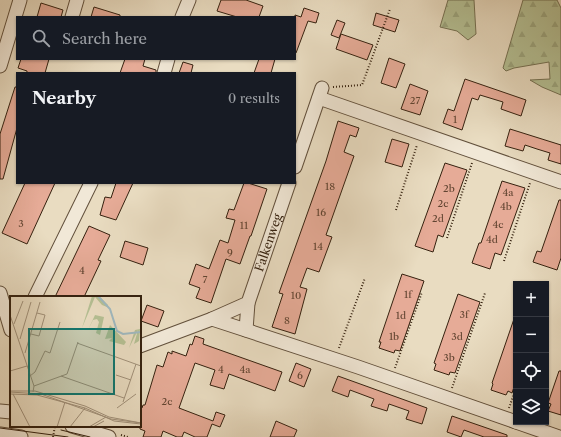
<!DOCTYPE html>
<meta charset="utf-8">
<style>
body{margin:0;font-family:"Libre Caslon Text",serif;background:#242831;color:#f1f3f6}
.controls{position:absolute;right:12px;bottom:12px;display:grid;overflow:hidden;border-radius:0px;box-shadow:0 1px 3px #0004}
.controls button{width:36px;height:36px;display:grid;place-items:center;padding:0;border:0;border-bottom:1px solid #363941;background:#171b24;color:#f1f3f6;font:20px sans-serif}
.list{margin:0;padding:0;list-style:none}
h2{display:flex;justify-content:space-between;align-items:center;height:52px;margin:0;padding:0 16px;font-size:17px}
h2 small{font-size:13px;font-weight:400;color:#9ea1a6}
.icon{flex:none;width:22px;height:22px;fill:none;stroke:currentColor;stroke-width:2;stroke-linecap:round;stroke-linejoin:round}
.map{position:relative;flex:none;width:561px;height:437px;overflow:hidden}
.search{position:absolute;background:#171b24;box-shadow:0 1px 3px #0004;left:16px;top:16px;width:280px;height:44px;display:flex;align-items:center;gap:10px;box-sizing:border-box;padding:0 14px;border-radius:0px;color:#9ea1a6;font-size:15px}
.panel{position:absolute;background:#171b24;box-shadow:0 1px 3px #0004;left:16px;top:72px;width:280px;height:112px;border-radius:0px}
.map>svg:first-child{display:block}
</style>
<div class="map">
<svg width="561" height="437" viewBox="0 0 561 437">
<defs>
<pattern id="forest-firs" width="22" height="20" patternUnits="userSpaceOnUse"><rect width="22" height="20" fill="#b5c094"/><path d="M5 1l3.5 6h-7zM16 11l3.5 6h-7z" fill="#9ca57e"/></pattern>
</defs>
<rect width="100%" height="100%" fill="#e9dcc1"/>
<filter id="stains"><feTurbulence type="fractalNoise" baseFrequency=".005" numOctaves="4"/><feColorMatrix values="0 0 0 0 .2 0 0 0 0 .09 0 0 0 0 .02 0 0 0 .5 -.17"/></filter>
<radialGradient id="worn" r=".72"><stop offset=".6" stop-color="#630" stop-opacity="0"/><stop offset="1" stop-color="#630" stop-opacity=".3"/></radialGradient>
<g fill="url(#forest-firs)" stroke="#757052">
<polygon points="448,0 474,0 476,34 468,40 457,31 440,27"/>
<polygon points="523,0 557,0 561,8 561,95 542,87 530,80 550,79 549,62 514,68 506,71 503,68"/>
</g>
<g fill="#e6ab97" stroke="#35210f">
<polygon points="221,0 246,0 263,6 259,17 237,17 217,11"/>
<polygon points="41,3 63,10 61,17 37,17"/>
<polygon points="94,7 120,15 120,17 91,17"/>
<polygon points="304,8 319,13 316,23 308,21 296,53 295,53 295,15 301,17"/>
<polygon points="376,13 399,20 395,32 373,25"/>
<polygon points="337,20 345,23 339,38 331,35"/>
<polygon points="341,34 373,45 367,60 336,49"/>
<polygon points="389,58 405,64 396,88 381,83"/>
<polygon points="21,59 49,59 45,73 27,73 27,71 18,68"/>
<polygon points="125,59 145,59 143,66 156,70 156,73 120,73"/>
<polygon points="259,59 275,59 271,73 254,73"/>
<polygon points="183,62 193,65 191,73 179,73"/>
<polygon points="465,79 526,100 521,116 501,109 503,102 480,95 478,100 472,98 462,130 443,123 448,109 454,111"/>
<polygon points="410,84 428,91 420,115 401,109"/>
<polygon points="15,87 17,87 17,128 3,179 0,179 0,134"/>
<polygon points="338,121 359,128 356,137 350,135 344,152 354,156 326,235 332,237 319,272 307,268 300,287 307,289 295,334 272,327 283,294 279,293 326,161"/>
<polygon points="510,129 561,145 561,164 548,160 550,153 537,149 525,145 523,151 505,146"/>
<polygon points="392,139 409,144 402,167 385,162"/>
<polygon points="445,163 467,170 443,237 438,235 433,252 415,246"/>
<polygon points="502,181 525,188 501,255 495,253 490,269 472,263 479,243 481,243"/>
<polygon points="25,183 55,183 27,244 2,233"/>
<polygon points="116,183 133,183 116,220 100,215 105,197 111,198"/>
<polygon points="244,183 248,183 267,189 251,236 250,236 240,264 226,259 211,303 196,298 200,288 189,284 196,264 209,269 220,240 228,243 235,220 226,218 229,209 234,210"/>
<polygon points="559,200 561,200 561,258 557,270 533,262 537,251 541,252"/>
<polygon points="89,226 110,235 98,260 101,261 84,297 55,297"/>
<polygon points="125,241 148,248 143,265 120,257"/>
<polygon points="402,274 424,281 400,351 395,350 394,353 379,348 381,342 379,342"/>
<polygon points="458,294 480,302 455,373 450,372 449,375 434,370 436,364 434,363"/>
<polygon points="147,305 164,311 158,327 141,321"/>
<polygon points="515,316 516,316 516,381 512,393 508,391 506,395 491,390 493,384 492,383"/>
<polygon points="195,336 204,339 203,344 282,372 275,391 229,374 224,389 210,385 215,370 195,363 179,408 213,421 216,412 225,415 220,427 212,424 207,437 195,437 184,432 182,437 177,437 163,431 161,437 143,437 145,431 140,429 140,407 142,408 143,405 145,405 157,365 163,367 168,352 172,354 172,351 186,356 190,344 192,345"/>
<polygon points="296,363 311,369 304,387 289,381"/>
<polygon points="559,371 561,371 561,415 548,411 551,404 548,403"/>
<polygon points="338,376 427,408 422,424 406,419 409,411 389,404 387,411 371,406 374,399 350,390 348,397 332,391"/>
<polygon points="452,416 507,435 507,437 484,437 464,430 461,437 447,432"/>
<polygon points="276,421 297,430 294,437 270,437"/>
</g>
<g fill="none" stroke-linecap="round" stroke-linejoin="round">
<g stroke="#62503c" stroke-width="15">
<g id="minor">
<polyline points="72,17 77,0"/>
<polyline points="182,17 189,0"/>
<polyline points="0,66 20,0"/>
<polyline points="164,73 168,59"/>
<polyline points="319,98 561,182"/>
<polyline points="295,167 322,88"/>
<polyline points="0,293 11,330"/>
<polyline points="35,297 91,183"/>
<polyline points="212,319 358,367 516,422"/>
<polyline points="246,330 248,303"/>
<path id="s1" d="M140,346L212,319L248,303L289,183"/>
<polyline points="0,411 11,412"/>
<polyline points="516,422 559,437"/>
<polyline points="72,426 109,437"/>
<polyline points="0,434 21,437"/>
</g>
</g>
<g stroke="#35210f" stroke-width="2" stroke-dasharray="1 2" stroke-linecap="butt">
<polyline points="333,87 362,85 390,9"/>
<polyline points="396,210 417,145"/>
<polyline points="447,238 472,163"/>
<polyline points="504,261 530,183"/>
<polyline points="339,348 365,278"/>
<polyline points="395,368 422,292"/>
<polyline points="452,388 485,293"/>
<polyline points="509,408 516,388"/>
<polyline points="121,435 128,437"/>
<polyline points="53,437 55,426"/>
</g>
<use href="#minor" stroke="#f1e8d7" stroke-width="13"/>
<g stroke="#35210f" stroke-width="1">
<polyline points="0,428 68,437"/>
<polyline points="61,430 90,437"/>
</g>
</g>
<g text-anchor="middle" stroke-width="4" stroke-linejoin="round" paint-order="stroke">
<g font-size="10" fill="#614431">
<text x="415" y="104">27</text>
<text x="455" y="123">1</text>
<text x="330" y="190">18</text>
<text x="449" y="192">2b</text>
<text x="508" y="196">4a</text>
<text x="443" y="207">2c</text>
<text x="506" y="210">4b</text>
<text x="321" y="216">16</text>
<text x="438" y="222">2d</text>
<text x="21" y="227">3</text>
<text x="498" y="228">4c</text>
<text x="244" y="229">11</text>
<text x="492" y="243">4d</text>
<text x="318" y="250">14</text>
<text x="230" y="256">9</text>
<text x="82" y="274">4</text>
<text x="205" y="283">7</text>
<text x="408" y="298">1f</text>
<text x="296" y="299">10</text>
<text x="464" y="318">3f</text>
<text x="401" y="319">1d</text>
<text x="287" y="324">8</text>
<text x="394" y="340">1b</text>
<text x="457" y="340">3d</text>
<text x="449" y="361">3b</text>
<text x="221" y="373">4</text>
<text x="245" y="373">4a</text>
<text x="300" y="379">6</text>
<text x="167" y="405">2c</text>
</g>
<g font-size="12" fill="#35210f" stroke="#f1e8d7">
<text dy="4" stroke="none"><textPath href="#s1" startOffset="180">Falkenweg</textPath></text>
</g>
</g>
<g transform="translate(10 296)">
<rect width="131" height="131" fill="#e9dcc1"/>
<path d="M82,0H89L98,9L97,11L92,9L85,1L72,32ZM85,19L94,21L90,39L86,37L89,26L87,23L83,24L78,34ZM100,29L116,46L114,49L99,45L102,42L95,43ZM130,33L129,45L124,48L128,34L119,52L125,34Z" fill="#b5c094"/>
<path fill="none" stroke="#9fb8bf" stroke-width="2" d="M88,0L100,13L107,35L113,38L131,36"/>
<path fill="none" stroke="#a1917a" stroke-width="1" d="M0,19L24,90L23,96M4,28L13,5M21,38L29,40L35,19L27,17M10,43L21,6M67,47L131,70M15,57L30,6M0,75L17,70M106,79L121,84M20,80L25,76L35,55L40,57L50,26M51,80L114,102M24,90L57,78L68,46M0,95H25L75,110L99,121L131,127M0,96L31,98L101,123L131,127M0,98L27,99L75,112L104,125L131,128M3,98L20,131M113,106L126,68M107,112L126,98M47,131L55,106M60,131L75,112M79,131L96,121M83,131L94,125"/>
<path fill="#0f766e" fill-opacity="0.15" stroke="#0f766e" stroke-width="2" d="M19,33H104V98H19Z"/>
<rect width="131" height="131" fill="none" stroke="#35210f" stroke-width="2"/>
</g>
<rect width="100%" height="100%" filter="url(#stains)"/>
<rect width="100%" height="100%" fill="url(#worn)"/>
</svg>
<div class="controls">
<button>+</button>
<button>−</button>
<button><svg class="icon" aria-label="locate" viewBox="0 0 24 24"><circle cx="12" cy="12" r="6"/><path d="M12 2v4M12 18v4M2 12h4M18 12h4"/></svg></button>
<button><svg class="icon" aria-label="layers" viewBox="0 0 24 24"><path d="M12 4l9 5-9 5-9-5zM3 14l9 5 9-5"/></svg></button>
</div>
<div class="search"><svg class="icon" aria-label="search" viewBox="0 0 24 24"><circle cx="10" cy="10" r="6"/><path d="M15 15l6 6"/></svg>Search here</div>
<section class="panel">
<h2>Nearby<small>0 results</small></h2>
<ul class="list">
</ul>
</section>
</div>
